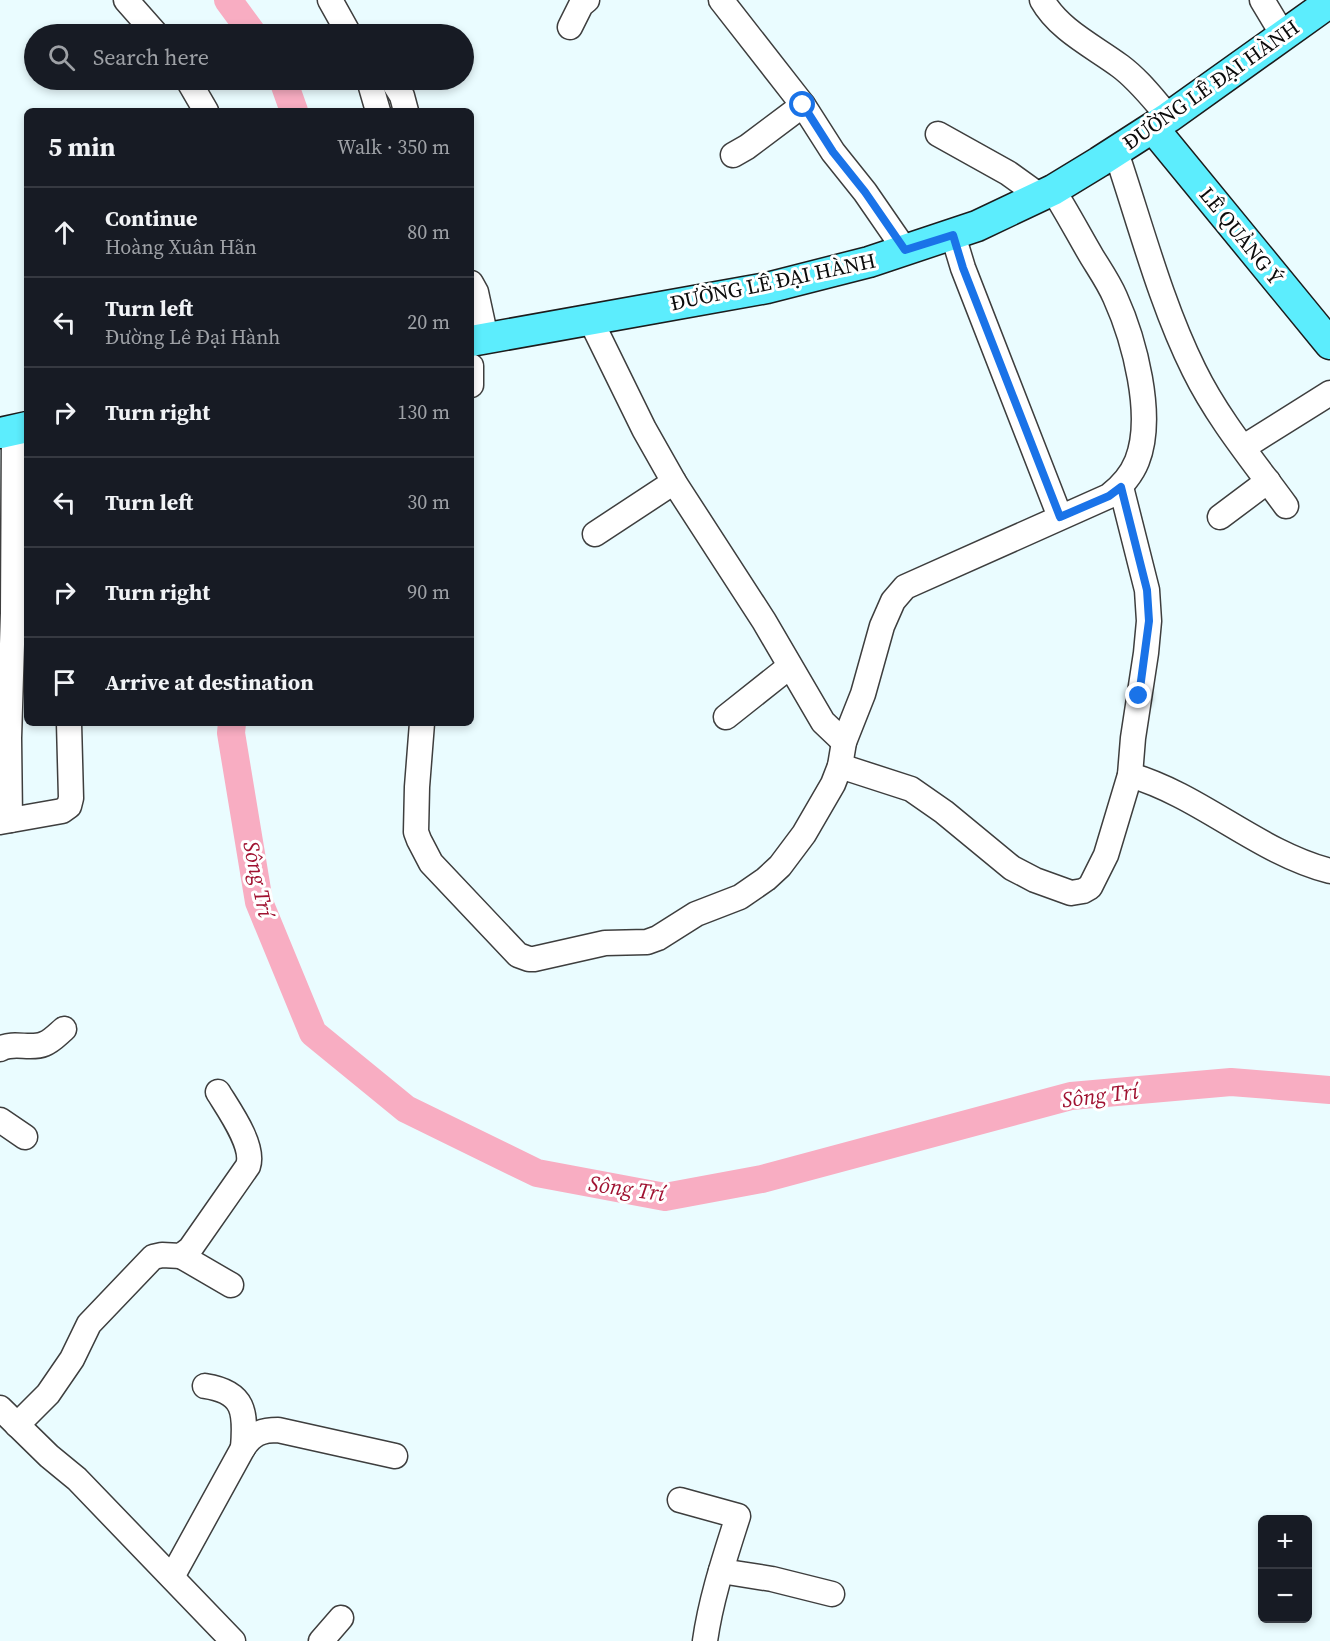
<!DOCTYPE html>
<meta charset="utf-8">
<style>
body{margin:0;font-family:"Source Serif 4",serif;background:#242831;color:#f1f3f6}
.controls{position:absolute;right:18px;bottom:18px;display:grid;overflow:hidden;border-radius:9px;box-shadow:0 3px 9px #0003}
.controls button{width:54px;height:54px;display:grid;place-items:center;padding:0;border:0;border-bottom:2px solid #363941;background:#171b24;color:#f1f3f6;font:30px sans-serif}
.stop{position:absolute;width:18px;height:18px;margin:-14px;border:4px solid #1a73e8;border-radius:50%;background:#fff}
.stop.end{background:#1a73e8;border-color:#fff;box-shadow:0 2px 6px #0008}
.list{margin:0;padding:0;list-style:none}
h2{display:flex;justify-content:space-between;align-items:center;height:78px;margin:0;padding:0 24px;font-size:26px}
h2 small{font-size:20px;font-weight:400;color:#9ea1a6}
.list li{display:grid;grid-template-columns:39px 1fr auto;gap:18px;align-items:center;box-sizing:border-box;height:90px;padding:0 24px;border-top:2px solid #363941}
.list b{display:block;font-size:22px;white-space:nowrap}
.list p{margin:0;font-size:20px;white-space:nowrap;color:#9ea1a6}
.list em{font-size:20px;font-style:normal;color:#9ea1a6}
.icon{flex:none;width:33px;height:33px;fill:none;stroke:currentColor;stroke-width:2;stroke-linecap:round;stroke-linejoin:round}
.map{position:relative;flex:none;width:1330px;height:1641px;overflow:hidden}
.search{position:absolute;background:#171b24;box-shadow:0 3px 9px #0003;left:24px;top:24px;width:450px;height:66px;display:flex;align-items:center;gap:15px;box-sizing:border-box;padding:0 21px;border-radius:33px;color:#9ea1a6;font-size:22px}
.panel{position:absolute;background:#171b24;box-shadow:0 3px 9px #0003;left:24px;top:108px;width:450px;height:618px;border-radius:9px}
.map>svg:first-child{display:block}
</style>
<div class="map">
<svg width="1330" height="1641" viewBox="0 0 1330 1641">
<rect width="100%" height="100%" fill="#eafcff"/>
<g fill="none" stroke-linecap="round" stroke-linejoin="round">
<g stroke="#f8adc2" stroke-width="28">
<polyline points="228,0 253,34"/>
<polyline points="283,80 294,111"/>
<polyline points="232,723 231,733 259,902 313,1033 406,1109 537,1173 665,1197 762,1179 1071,1096 1231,1082 1330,1090"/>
</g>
<g stroke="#3e3e3e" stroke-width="27">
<g id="minor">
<polyline points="126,0 156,34"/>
<polyline points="330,0 349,34"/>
<polyline points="721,0 803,105 833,152 865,192 905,250"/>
<path d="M1042,0C1059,30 1093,46 1120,66C1139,80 1153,99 1169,117"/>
<polyline points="1262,0 1283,35"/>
<polyline points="570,27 581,5 587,0"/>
<polyline points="188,80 206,111"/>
<polyline points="369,80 378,111"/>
<polyline points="392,80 402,96 406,111"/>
<polyline points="938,134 1008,173 1040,196"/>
<path d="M1116,152C1140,223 1161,304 1194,370C1218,419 1254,462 1286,506"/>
<polyline points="733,155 747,147 803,105"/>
<polyline points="953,235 963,268 1060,517"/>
<polyline points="471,283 476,292 486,338"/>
<polyline points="590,319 644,429 674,482 764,621 823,722 844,742"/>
<polyline points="471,366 471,385"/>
<polyline points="1244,447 1330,393"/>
<polyline points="1220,517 1268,481"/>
<polyline points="595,534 674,482"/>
<polyline points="726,717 789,667"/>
<path d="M422,723L417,787L416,832L419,840L431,863L518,955L529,959H534L605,943L647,942L658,938L696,914L740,897L766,879L780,866L804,834L833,784L840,766L844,742L863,694L882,626L893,601L905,587L1109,496C1122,486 1131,476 1137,461C1155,416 1134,339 1115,297C1109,283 1100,270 1092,257C1079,235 1067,212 1053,190"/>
<polyline points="840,766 911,789 944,812 1012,868 1035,880 1071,893 1083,891 1090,887 1106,855 1130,775 1133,738 1146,653 1149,621 1147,590 1121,487"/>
<path d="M1130,775C1202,796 1257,852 1330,871"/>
<polyline points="10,820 9,738 13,613 14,429"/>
<polyline points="0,822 62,811 69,806 71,798 69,723"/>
<path d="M0,1049C14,1041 30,1050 44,1044C52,1041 58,1034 64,1029"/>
<polyline points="0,1120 25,1137"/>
<polyline points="181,1256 231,1285"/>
<path d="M205,1386C245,1392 246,1412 243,1448"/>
<polyline points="0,1408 49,1456 77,1479 233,1641"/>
<path d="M17,1425L48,1394L72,1359L89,1324L153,1257L162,1255L181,1256L190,1249L248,1166C255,1146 229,1110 218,1092"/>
<path d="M680,1500L738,1516C725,1557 711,1598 705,1641"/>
<polyline points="721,1571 772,1579 832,1594"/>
<path d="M172,1577L243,1448C252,1434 261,1430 278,1430L395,1456"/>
<polyline points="321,1641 341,1618"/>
</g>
</g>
<g stroke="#1c1c1c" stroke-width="33">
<g id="major">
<polyline points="1153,128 1330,344"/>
<polyline points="471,341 767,288 869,262 977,226 1053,190 1099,162 1169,117 1330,2"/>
<polyline points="0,433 27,427"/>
</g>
</g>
<use href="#minor" stroke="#fff" stroke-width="24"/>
<use href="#major" stroke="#5cedfd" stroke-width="30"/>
</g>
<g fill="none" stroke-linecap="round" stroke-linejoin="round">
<polyline stroke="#1a73e8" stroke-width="8" points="803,105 833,152 865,192 905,250 953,235 963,268 1060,517 1109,496 1121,487 1147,590 1149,621 1139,696"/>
</g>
<g text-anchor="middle" stroke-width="6" stroke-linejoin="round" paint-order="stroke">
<g font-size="21" fill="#0b0b0b" stroke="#fff">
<text transform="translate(1211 85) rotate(-35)" y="7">ĐƯỜNG LÊ ĐẠI HÀNH</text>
<text transform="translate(1241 236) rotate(51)" y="7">LÊ QUẢNG Ý</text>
<text transform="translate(773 282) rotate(-12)" y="7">ĐƯỜNG LÊ ĐẠI HÀNH</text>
</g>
<g font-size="22" font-style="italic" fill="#a01231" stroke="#fff">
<text transform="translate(259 879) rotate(78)" y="8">Sông Trí</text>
<text transform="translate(1100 1095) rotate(-7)" y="8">Sông Trí</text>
<text transform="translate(627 1188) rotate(8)" y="8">Sông Trí</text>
</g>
</g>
</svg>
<div class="controls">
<button>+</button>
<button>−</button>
</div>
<div class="stop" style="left:803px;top:105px"></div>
<div class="stop end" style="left:1139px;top:696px"></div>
<div class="search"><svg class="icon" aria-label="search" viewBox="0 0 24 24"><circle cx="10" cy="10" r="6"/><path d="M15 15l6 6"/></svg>Search here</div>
<section class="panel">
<h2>5 min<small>Walk · 350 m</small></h2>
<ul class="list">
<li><svg class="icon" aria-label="ahead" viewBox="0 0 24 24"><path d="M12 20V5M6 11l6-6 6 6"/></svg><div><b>Continue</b><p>Hoàng Xuân Hãn</p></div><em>80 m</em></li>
<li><svg class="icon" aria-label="left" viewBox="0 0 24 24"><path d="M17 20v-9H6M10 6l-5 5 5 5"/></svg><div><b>Turn left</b><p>Đường Lê Đại Hành</p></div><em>20 m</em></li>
<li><svg class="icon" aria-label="right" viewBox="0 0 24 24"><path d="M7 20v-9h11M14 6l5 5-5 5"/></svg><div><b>Turn right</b></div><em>130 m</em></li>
<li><svg class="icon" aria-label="left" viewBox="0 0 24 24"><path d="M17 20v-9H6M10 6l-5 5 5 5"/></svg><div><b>Turn left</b></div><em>30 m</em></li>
<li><svg class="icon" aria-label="right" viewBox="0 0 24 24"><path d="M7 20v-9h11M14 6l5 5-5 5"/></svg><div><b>Turn right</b></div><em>90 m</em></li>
<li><svg class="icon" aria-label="arrive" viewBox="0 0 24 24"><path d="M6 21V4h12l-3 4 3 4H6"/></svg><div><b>Arrive at destination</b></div></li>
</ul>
</section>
</div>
